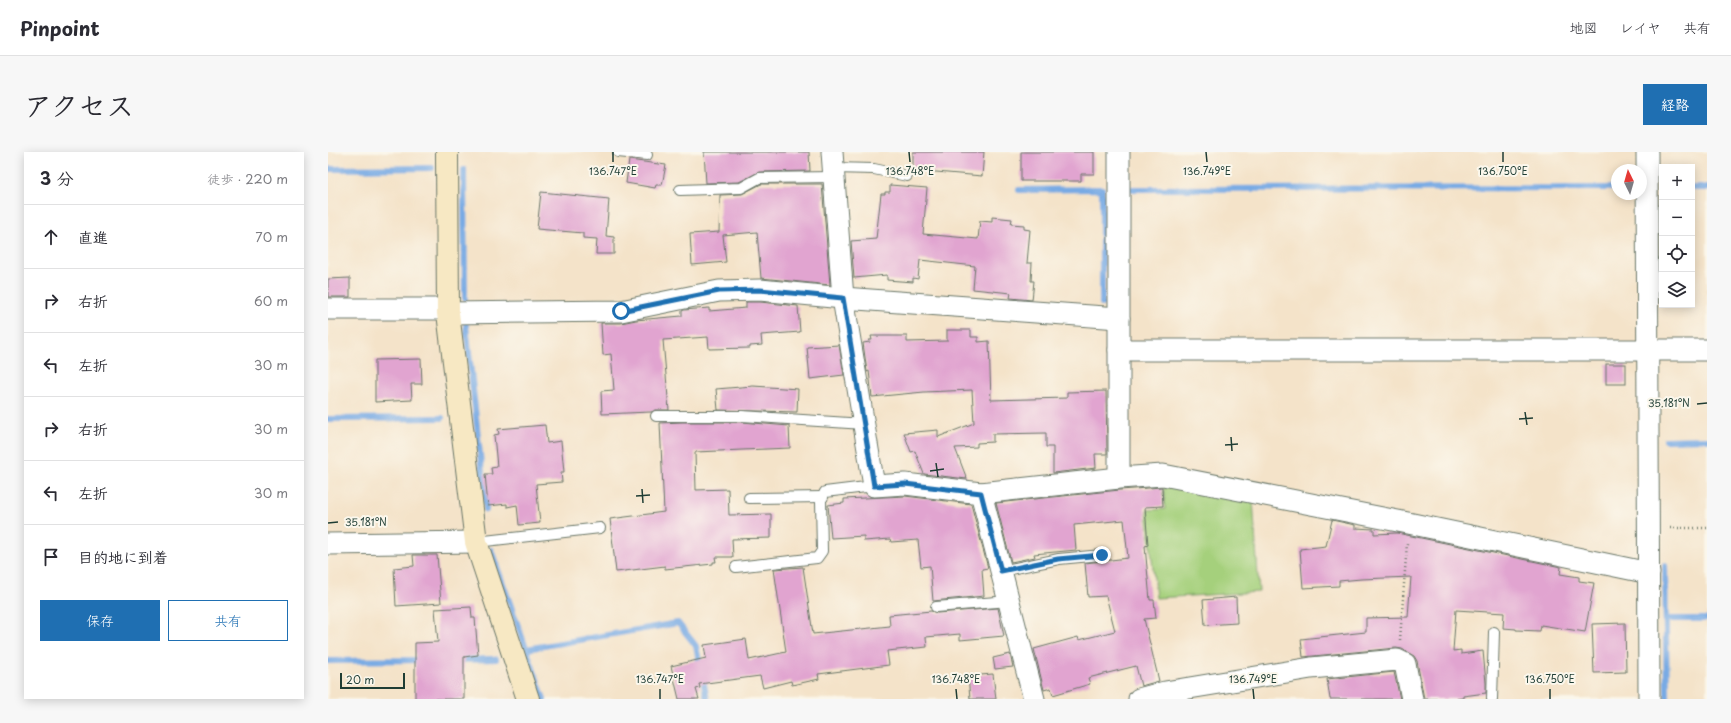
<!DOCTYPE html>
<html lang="ja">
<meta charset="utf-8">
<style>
body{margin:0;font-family:"Playpen Sans","Klee One",sans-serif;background:#f7f7f7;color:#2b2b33}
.controls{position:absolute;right:12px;top:12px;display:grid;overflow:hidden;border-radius:0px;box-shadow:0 2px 10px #0003}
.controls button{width:36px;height:36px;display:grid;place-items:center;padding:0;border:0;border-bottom:1px solid #e1e1e2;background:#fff;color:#2b2b33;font:20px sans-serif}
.compass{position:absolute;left:1283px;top:12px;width:36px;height:36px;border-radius:50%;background:#fff;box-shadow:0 2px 10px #0003;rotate:355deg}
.scale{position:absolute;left:12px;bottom:10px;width:65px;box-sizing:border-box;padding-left:4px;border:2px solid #1f3d34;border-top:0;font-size:11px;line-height:14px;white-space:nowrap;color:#1f3d34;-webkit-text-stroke:3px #fbf7ec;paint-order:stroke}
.stop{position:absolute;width:12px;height:12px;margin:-9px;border:3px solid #1f6fb2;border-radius:50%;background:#fff}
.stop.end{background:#1f6fb2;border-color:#fff;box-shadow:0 1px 4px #0008}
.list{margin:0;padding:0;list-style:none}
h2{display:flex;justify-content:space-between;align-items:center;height:52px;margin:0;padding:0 16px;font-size:17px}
h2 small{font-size:13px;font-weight:400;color:#7c7c81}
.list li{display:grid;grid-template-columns:26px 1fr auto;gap:12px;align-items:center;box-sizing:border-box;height:64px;padding:0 16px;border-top:1px solid #e1e1e2}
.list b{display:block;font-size:15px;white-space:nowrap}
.list em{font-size:13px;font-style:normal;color:#7c7c81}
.actions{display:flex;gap:8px;padding:12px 16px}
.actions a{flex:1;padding:9px 0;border:1px solid #1f6fb2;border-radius:0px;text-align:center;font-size:14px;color:#1f6fb2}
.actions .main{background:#1f6fb2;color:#fff}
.icon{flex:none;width:22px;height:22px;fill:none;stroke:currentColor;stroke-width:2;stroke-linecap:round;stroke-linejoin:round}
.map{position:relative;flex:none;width:1379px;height:547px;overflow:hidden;border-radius:0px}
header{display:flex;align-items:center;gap:24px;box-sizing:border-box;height:56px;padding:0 20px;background:#fff;border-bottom:1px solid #e1e1e2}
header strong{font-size:19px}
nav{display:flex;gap:22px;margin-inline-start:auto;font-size:14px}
.intro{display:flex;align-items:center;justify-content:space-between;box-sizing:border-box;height:96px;padding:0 24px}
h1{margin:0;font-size:28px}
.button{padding:10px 18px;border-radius:0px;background:#1f6fb2;color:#fff;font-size:14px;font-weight:700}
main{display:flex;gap:24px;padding:0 24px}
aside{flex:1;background:#fff;border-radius:0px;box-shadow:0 2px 10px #0003}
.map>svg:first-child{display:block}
</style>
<header>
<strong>Pinpoint</strong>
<nav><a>地図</a><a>レイヤ</a><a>共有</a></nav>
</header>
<div class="intro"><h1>アクセス</h1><a class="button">経路</a></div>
<main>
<aside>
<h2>3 分<small>徒歩 · 220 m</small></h2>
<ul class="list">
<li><svg class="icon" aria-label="ahead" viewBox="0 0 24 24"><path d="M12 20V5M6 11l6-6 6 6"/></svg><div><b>直進</b></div><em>70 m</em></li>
<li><svg class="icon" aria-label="right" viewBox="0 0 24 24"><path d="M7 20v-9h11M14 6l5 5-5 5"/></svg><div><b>右折</b></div><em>60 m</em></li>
<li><svg class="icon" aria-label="left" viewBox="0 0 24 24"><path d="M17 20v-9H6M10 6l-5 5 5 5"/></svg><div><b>左折</b></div><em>30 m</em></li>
<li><svg class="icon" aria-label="right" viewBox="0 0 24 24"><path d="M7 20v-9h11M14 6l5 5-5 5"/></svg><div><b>右折</b></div><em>30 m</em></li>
<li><svg class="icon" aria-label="left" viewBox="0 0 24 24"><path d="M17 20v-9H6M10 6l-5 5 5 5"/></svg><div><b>左折</b></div><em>30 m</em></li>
<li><svg class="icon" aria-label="arrive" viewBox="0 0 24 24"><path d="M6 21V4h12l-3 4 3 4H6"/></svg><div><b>目的地に到着</b></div></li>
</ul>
<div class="actions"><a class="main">保存</a><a>共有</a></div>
</aside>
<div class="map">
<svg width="1379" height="547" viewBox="0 0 1379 547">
<rect width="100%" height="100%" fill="#fbf7ec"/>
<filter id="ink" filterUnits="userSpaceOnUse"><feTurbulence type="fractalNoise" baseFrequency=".025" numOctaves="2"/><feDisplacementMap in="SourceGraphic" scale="8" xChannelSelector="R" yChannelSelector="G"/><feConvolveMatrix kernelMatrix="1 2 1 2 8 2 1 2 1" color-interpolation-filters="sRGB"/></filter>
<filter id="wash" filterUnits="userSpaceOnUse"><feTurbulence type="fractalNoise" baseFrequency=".012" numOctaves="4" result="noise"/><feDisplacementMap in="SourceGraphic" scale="16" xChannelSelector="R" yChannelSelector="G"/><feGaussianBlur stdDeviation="0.9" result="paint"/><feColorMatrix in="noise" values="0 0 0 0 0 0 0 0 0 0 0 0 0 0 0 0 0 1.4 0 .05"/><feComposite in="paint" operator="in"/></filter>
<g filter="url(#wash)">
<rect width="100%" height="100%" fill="#f4e3c9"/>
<polygon fill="#a5d07c" stroke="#628658" points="835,329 925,347 931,440 828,446 819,358 837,357"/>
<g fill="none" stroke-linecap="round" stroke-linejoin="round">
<g stroke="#78aae4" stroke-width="6">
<polyline points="0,17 104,16"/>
<polyline points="136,18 137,146"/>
<polyline points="1364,36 1379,36"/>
<polyline points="804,37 1289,36"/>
<polyline points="691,38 774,37 774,152"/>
<polyline points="138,173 158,358"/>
<polyline points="0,267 114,266"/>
<polyline points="1338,288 1379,287"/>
<polyline points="163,398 216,547"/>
<polyline points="1337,414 1339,547"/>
<polyline points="1338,467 1379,467"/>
<polyline points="198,497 350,471 368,494 372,514"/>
<polyline points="128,508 168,507"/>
<polyline points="0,509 95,508"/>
<polyline points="374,523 379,547"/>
</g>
</g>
<g id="blocks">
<g fill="#e1a4d0">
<polygon points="376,0 481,0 482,19 431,20 411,30 378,31"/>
<polygon points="585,0 656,0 654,24 585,18"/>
<polygon points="693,0 766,0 766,22 753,22 753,29 693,29"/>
<polygon points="301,8 338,13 334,33 328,33 327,36 298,31"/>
<polygon points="433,32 494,32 502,133 433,126 429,80 395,83 398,110 364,113 362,82 391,80 392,43 414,42"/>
<polygon points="562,33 599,36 595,82 650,87 652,69 664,70 664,65 684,67 683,72 696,73 696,77 702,78 699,111 704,111 703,129 706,129 704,148 682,146 683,141 645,137 647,114 592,108 590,127 585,126 585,130 559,128 559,123 526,126 523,89 548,87 553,42 557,42 557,40 562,40"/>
<polygon points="213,40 281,47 278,84 286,85 286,102 268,102 269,87 255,86 255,81 209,77"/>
<polygon points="22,126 22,145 0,145 0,127"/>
<polygon points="418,150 432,150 470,154 472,180 433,183 434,193 422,194 422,196 381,197 380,185 335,188 341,258 328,258 323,260 274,262 273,239 286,238 283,202 275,203 273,171 293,171 308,168 354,164 354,159 356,158 381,156 381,159 418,156"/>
<polygon points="619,178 643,178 643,185 650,185 650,190 661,189 663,248 739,246 739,240 778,239 779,302 767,302 768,316 725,321 725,295 718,295 718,281 665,282 665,290 649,291 649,295 627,296 639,327 596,322 587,299 583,300 576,281 610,278 610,285 646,271 644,238 596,240 544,245 541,219 539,220 535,191 542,190 541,188 544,188 543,184 579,184 579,190 619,189"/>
<polygon points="511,193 516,223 482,227 479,195"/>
<polygon points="93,207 94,232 83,232 84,248 47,250 47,208"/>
<rect x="1278" y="212" width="20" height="20"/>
<polygon points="425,234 470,237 469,260 390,258 388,237"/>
<polygon points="354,270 414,270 461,274 462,296 367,300 368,338 400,337 401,363 443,362 443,386 404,387 405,405 387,405 388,410 385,410 385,412 337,417 337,414 288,420 282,367 336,360 332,271"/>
<polygon points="217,273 219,291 233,289 236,320 233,320 234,330 208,332 212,371 191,373 189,353 179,355 179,352 160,354 157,322 164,322 163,316 169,315 166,283 171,282 170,277"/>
<polygon points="834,335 835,354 817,355 820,393 817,394 822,448 826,448 828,466 816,467 831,529 813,534 808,514 760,526 762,532 725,543 723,536 716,538 706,497 750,485 751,488 787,479 778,444 760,445 757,411 800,406 796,368 746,373 748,398 706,402 707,405 683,410 668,351 792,338"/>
<polygon points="577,344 643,352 660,416 654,417 656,444 605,449 602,414 593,415 590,388 563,390 562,387 536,389 536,384 503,386 500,353 516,351 516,347"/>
<polygon points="1004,368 1027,373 1027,376 1046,377 1046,382 1069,381 1233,415 1232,422 1251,425 1251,429 1266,431 1257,480 1213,473 1212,479 1188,478 1188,477 1175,476 1176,461 1128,458 1125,499 1133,498 1133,502 1155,499 1158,531 1158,541 1135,544 1135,546 1126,547 1096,547 1089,509 1086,504 1074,497 1068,496 975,505 973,487 1038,480 1038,466 1080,465 1083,425 1033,427 1011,429 1011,434 975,436 972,397 998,394"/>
<polygon points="85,403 109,403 113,451 68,454 66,416 86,414"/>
<polygon points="475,415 485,482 562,474 561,463 603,459 609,461 670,456 676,484 632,488 632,482 598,485 599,495 559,499 561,513 490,522 491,527 464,533 463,529 435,536 432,524 371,532 372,536 368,537 371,547 351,547 343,514 378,506 376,493 418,487 421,508 458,500 446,417"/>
<polygon points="908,445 909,471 877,473 875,448"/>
<polygon points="143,455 144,466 147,466 150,503 136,505 136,547 87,547 87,491 110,490 107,457"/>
<polygon points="1297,471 1298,520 1266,521 1264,472"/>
<polygon points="682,502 685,515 667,517 665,506"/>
<polygon points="1066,520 1072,547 1002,547 999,527"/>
<polygon points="665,522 668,547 642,547 640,524"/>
</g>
</g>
</g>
<g filter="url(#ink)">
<use href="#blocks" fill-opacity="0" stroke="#6a7768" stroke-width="1"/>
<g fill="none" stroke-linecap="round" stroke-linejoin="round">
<g stroke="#6a7768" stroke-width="12">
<g id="lane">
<polyline points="290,0 319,3"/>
<polyline points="505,16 546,17 579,24"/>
<polyline points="352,38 413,36 431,26 506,25"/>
<polyline points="328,264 414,264 536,272"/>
<polyline points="421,346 495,345"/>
<polyline points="148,390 272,376"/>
<polyline points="408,415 489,406 494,399 493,348 497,340 546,334"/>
<polyline points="673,419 731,407 774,403"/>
<polyline points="608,455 681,449"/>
<polyline points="1164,547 1166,480"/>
</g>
</g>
<g stroke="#6a7768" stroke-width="23">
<g id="street">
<polyline points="504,0 515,146 546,334 577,332 653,341 706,547"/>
<polyline points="791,0 791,326"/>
<polyline points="1319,0 1321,547"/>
<polyline points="0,157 120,157"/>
<polyline points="120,161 293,159 391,139 432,138 515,146 791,166"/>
<polyline points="791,198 1379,198"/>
<polyline points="653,341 791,326 835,323 1080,371 1321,421"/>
<polyline points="0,392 148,390"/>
<polyline points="811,547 837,540 983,516 1069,508 1077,512 1084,547"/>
</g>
</g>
<g stroke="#6a7768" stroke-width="24">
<polyline id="secondary" points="119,0 120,161 148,390 200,547"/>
</g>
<g stroke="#6a7768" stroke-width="2.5" stroke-dasharray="1 3" stroke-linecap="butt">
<polyline points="1342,376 1379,376"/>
<polyline points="1072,488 1079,391"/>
</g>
<use href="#lane" stroke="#fff" stroke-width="10"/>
<use href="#street" stroke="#fff" stroke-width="21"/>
<use href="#secondary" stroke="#f7e8c3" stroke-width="22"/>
</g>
</g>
<g fill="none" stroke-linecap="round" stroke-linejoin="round" filter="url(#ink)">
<polyline stroke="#1f6fb2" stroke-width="5" points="293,159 391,139 432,138 515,146 546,334 577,332 653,341 673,419 730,407 774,403"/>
</g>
<path fill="none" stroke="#1f3d34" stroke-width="1.5" d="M285,0V10M581,0L582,10M878,0L879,10M1175,0V10M1369,252L1379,251M1197,260L1199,273M1191,267L1205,266M903,285L904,299M897,293L910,292M608,311L610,325M602,319L616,317M314,337L315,351M308,344L322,343M0,371L10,370M332,537V547M628,537L629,547M925,537L926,547M1222,537V547"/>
<g font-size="10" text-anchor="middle" fill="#1f3d34" stroke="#fbf7ec" stroke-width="4" stroke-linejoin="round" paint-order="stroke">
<text x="285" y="23">136.747°E</text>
<text x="582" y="23">136.748°E</text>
<text x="879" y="23">136.749°E</text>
<text x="1175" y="23">136.750°E</text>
<text x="1341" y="255">35.181°N</text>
<text x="38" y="374">35.181°N</text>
<text x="332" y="531">136.747°E</text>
<text x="628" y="531">136.748°E</text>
<text x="925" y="531">136.749°E</text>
<text x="1222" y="531">136.750°E</text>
</g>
</svg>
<div class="controls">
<button>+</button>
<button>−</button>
<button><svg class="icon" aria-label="locate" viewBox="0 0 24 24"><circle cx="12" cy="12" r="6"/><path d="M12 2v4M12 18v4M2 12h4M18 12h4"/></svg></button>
<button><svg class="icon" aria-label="layers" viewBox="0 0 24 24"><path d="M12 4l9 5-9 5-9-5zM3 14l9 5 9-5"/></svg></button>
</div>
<svg class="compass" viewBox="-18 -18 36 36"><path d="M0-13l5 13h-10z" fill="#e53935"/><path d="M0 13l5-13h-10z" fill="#7c7c81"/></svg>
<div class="scale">20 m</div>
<div class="stop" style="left:293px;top:159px"></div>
<div class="stop end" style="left:774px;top:403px"></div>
</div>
</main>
